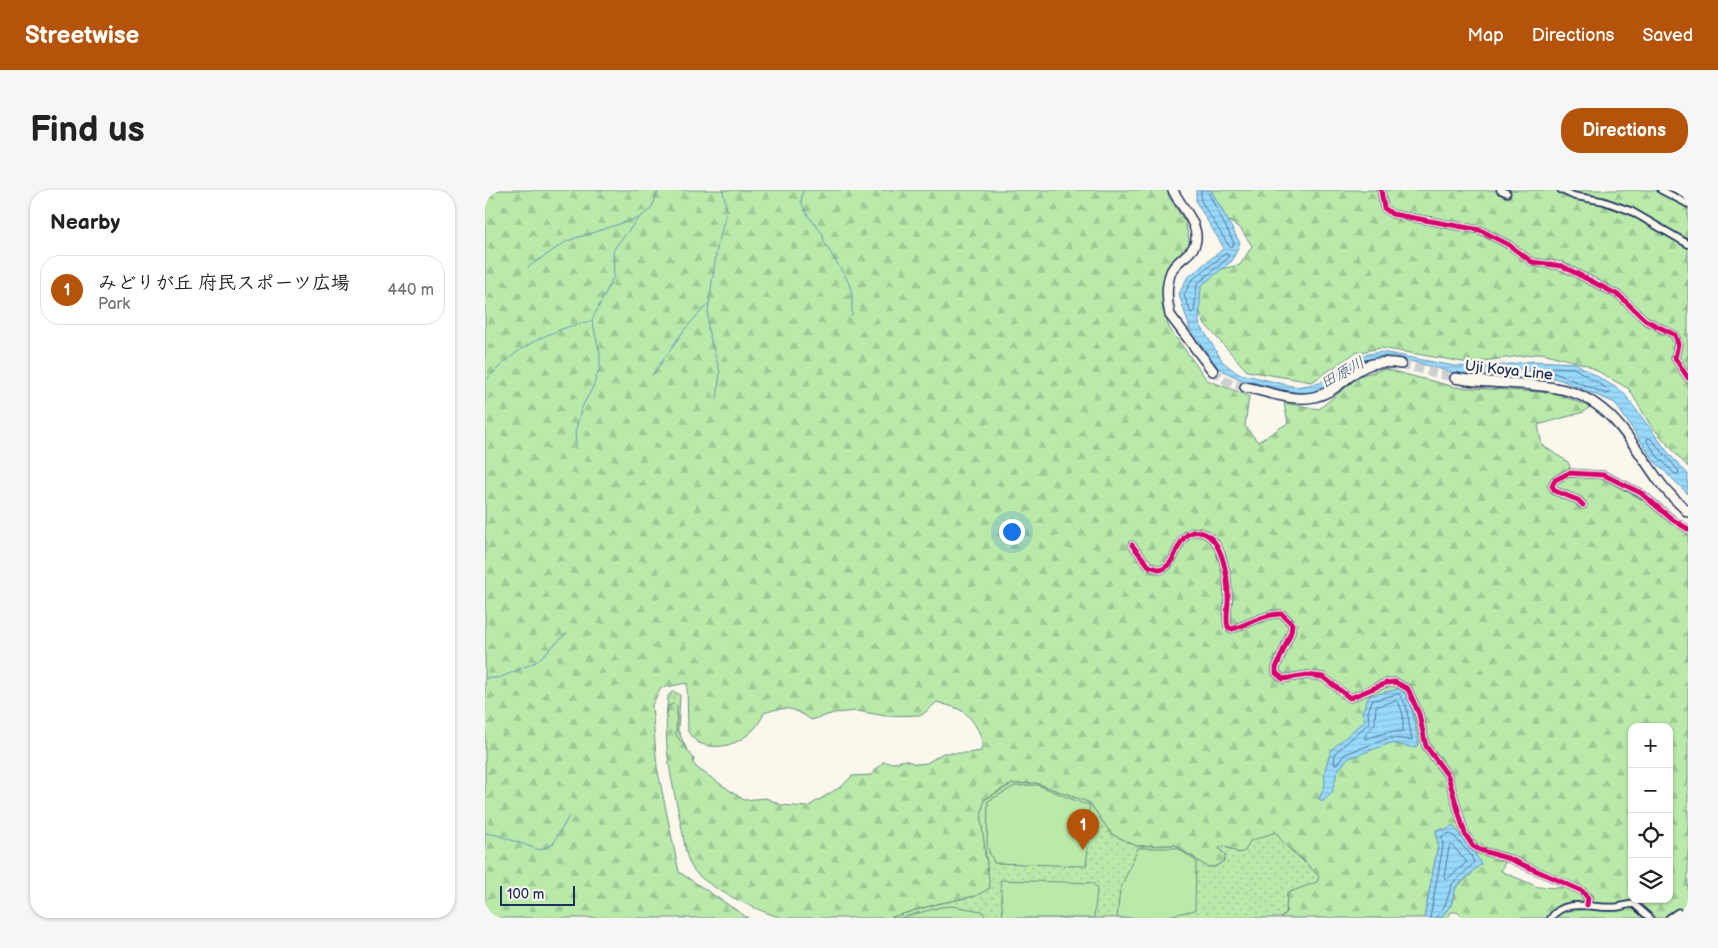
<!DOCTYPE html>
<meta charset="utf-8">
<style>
body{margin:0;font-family:"Balsamiq Sans","Klee One",sans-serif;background:#f6f6f6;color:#222}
.controls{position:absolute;right:15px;bottom:15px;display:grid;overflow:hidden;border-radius:10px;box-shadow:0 1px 4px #0004}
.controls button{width:45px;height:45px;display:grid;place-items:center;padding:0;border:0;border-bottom:1px solid #e0e0e0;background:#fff;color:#222;font:25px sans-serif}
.scale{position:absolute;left:15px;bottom:12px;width:75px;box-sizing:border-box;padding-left:5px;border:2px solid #1b2f5e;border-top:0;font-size:14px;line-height:18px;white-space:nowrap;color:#1b2f5e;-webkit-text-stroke:4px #fbf7ec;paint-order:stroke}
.you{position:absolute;left:526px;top:341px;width:18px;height:18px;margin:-12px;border:4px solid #fff;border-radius:50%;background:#1a73e8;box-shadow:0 0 0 8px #1a73e833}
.badge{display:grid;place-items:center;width:32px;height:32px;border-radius:50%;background:#b45309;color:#fff;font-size:16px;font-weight:700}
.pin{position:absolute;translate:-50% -41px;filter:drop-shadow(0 1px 2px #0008)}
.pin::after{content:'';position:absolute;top:26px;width:18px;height:15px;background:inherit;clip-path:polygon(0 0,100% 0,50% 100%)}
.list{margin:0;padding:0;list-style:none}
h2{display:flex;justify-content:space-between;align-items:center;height:65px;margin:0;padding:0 20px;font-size:21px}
h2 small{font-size:16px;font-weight:400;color:#767676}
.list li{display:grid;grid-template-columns:32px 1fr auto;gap:15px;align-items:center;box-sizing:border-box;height:70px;margin:0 10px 10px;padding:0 10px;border:1px solid #e0e0e0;border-radius:20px}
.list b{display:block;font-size:19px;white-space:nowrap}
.list p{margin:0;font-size:16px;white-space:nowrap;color:#767676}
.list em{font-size:16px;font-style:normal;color:#767676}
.icon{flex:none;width:28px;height:28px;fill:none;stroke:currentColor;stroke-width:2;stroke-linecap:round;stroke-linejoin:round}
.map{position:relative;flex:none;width:1203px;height:728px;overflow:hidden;border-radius:20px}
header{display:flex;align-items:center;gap:30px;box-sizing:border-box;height:70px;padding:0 25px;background:#b45309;color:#fff}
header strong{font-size:24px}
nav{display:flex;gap:28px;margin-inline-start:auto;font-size:18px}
.intro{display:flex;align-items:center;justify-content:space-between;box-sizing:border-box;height:120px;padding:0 30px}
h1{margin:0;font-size:35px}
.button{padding:12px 22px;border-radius:20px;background:#b45309;color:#fff;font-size:18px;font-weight:700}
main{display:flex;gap:30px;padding:0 30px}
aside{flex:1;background:#fff;border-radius:20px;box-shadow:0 1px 4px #0004}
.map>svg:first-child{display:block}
</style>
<header>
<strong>Streetwise</strong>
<nav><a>Map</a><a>Directions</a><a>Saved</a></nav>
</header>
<div class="intro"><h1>Find us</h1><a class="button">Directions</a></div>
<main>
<aside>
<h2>Nearby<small></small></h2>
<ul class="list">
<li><span class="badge">1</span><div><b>みどりが丘 府民スポーツ広場</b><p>Park</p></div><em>440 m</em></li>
</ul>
</aside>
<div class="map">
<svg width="1203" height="728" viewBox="0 0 1203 728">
<defs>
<pattern id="grass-tufts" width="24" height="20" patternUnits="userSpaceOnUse" patternTransform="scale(1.25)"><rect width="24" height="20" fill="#b9eaaa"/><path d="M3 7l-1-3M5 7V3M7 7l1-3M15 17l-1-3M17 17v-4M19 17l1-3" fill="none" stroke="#9ec995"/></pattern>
<pattern id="forest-firs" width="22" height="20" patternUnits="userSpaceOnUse" patternTransform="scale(1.25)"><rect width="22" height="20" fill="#b9eaaa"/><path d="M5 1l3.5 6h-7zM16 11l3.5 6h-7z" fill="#9ec995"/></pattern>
<pattern id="park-dots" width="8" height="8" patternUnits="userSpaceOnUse" patternTransform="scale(1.25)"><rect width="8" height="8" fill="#b9eaaa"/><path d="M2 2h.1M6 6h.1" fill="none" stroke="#9ec995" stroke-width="1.8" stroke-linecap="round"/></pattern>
<pattern id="water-rules" width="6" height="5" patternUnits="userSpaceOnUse" patternTransform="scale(1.25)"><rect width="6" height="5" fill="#99dafa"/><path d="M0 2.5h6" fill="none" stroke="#83bbd9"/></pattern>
</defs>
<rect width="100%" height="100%" fill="#fbf7ec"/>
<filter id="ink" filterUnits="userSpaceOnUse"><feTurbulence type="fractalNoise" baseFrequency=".02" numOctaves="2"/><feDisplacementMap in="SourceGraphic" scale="10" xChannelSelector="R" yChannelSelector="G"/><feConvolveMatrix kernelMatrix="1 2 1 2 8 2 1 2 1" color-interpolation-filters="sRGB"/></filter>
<g filter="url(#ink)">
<polygon fill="url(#grass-tufts)" stroke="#6a8c84" points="188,501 195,505 193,540 204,565 191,545 192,523 183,516 181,530 183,506"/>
<g fill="url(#forest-firs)" stroke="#6a8c84" fill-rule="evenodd">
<path d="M0,0H682L684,7L700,32L705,54L680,84L677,115L684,138L722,190L764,206L760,236L773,252L803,233L799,213L834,219L876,185L900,179L970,197L1071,203L1105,217L1099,222L1053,235L1057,255L1083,272L1087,284L1115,287L1158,310L1198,341L1203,342V728H979L972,722H966L963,728H956L966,715L971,697L986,685L991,663C980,652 968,635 951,640L953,655L939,728H796L801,723L802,703L816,697L829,681L811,663L797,654L754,663L739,656L734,659L741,666L739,671L729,677H722L690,655L652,656L626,644L605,613L551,593L522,596L499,610L500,665L506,688L505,698L491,706L452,714L404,728H297C273,721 230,701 212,684C199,671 200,651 196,634C188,595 177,556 183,516L188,514L192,516L191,545L209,569L208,573L212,578L259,610L281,608L296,615L322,617L357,596L367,586L386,585L398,572L409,573L420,570L431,574L442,573L458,563H483L496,561C500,547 489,531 479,522C472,517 460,515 452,512L437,525L401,526L372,521L349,523L326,530C309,517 299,516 279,523C270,547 240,564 214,553C210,551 206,545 203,542L202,493L176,498L167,515L172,577L194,682L263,728H0ZM1147,537H1184V709H1147ZM1021,670L1081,696L1079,698L1053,697L1016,681Z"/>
<path d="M724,0H1203V277L1166,236L1144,199L1102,175L1057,163L984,173L896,158L870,163L827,192L762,181L718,132L710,106C722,81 729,80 755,75L767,56L756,39L727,20Z"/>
</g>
<path fill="url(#park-dots)" stroke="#6a8c84" d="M551,593L605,613L626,644L652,656L690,655L722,677H730L739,671L741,666L734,658L738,656L754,663L760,661L765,651L791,642C800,660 821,670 834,687L832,692L802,703L801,723L796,728H404L452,714L491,706L505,698L496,629L499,610L527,594Z"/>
<g fill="#b9eaaa" stroke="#6a8c84">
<polygon points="553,595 596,613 605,615 603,624 607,627 601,676 509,673 502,656 503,611 530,596"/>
<polygon points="653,658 692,658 711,671 710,720 674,728 632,728 635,700"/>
<polygon points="515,690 608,693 612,699 609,728 518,728"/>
<polygon points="467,716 497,721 501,728 415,728 456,717"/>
</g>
<g fill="url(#water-rules)" stroke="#6796bc">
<polygon points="711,0 726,0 755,53 747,71 716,96 714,133 738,172 752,183 811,197 835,193 876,165 897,162 969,176 1003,177 1048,171 1090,173 1138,202 1185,265 1203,284 1203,304 1169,271 1130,213 1076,190 1031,178 1008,184 990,185 970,183 914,168 897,168 878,170 829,202 813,203 754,189 733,178 705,139 694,104 702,88 739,58 711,12"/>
<polygon points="917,498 926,513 934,554 930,558 906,553 862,569 852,582 847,603 837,612 834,609 840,594 839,583 846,560 880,530 877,522 884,506"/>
<path d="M968,635C977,649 989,659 996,674L971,697L966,715L956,728H939L953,655L951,640L963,639Z"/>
</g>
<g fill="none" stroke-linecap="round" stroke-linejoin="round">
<g stroke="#4d739c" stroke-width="1">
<polyline points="716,0 716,11 744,56 747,57 749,53 722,0"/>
<polygon points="740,64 743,64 743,68 712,94 709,122 706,123 699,105 706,91"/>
<polygon points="1068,177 1089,178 1124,200 1125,203 1122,204 1067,182 1065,179"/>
<polygon points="1163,248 1166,249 1194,281 1193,284 1190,284 1173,267 1162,251"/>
<polygon points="914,504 921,515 927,550 904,548 860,564 852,574 849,574 850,563 884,533 883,522 887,511"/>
<polygon points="911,511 914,513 918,525 918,542 903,542 880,549 880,546 890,533 891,517"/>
<polygon points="967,655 982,672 961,690 959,687 964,657"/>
<polyline points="945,728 958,656 957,646 966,643 986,665 989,673 967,694 961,713 952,728"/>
</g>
<g stroke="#6796bc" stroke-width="1">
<polyline points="318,0 316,12 324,27 338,44 339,52 363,91 367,103 367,126"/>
<polyline points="43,77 82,51 153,28"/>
<polyline points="167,186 199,140 223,114"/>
<path d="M0,191C32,157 61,141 106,131"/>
<polyline points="232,210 235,182 223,140 223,121 232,58 242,20 238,0"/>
<polyline points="91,255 90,242 97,217 108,197 115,177 115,164 107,130 129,86 128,62 131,56 154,28 166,19 174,0"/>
<polyline points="0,488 14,488 51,472 82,443"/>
<polyline points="0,643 12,645 55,660 68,654 84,626"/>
</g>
<g stroke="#cecfd0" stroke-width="9" stroke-dasharray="9 4.5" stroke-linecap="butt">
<polyline points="916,174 970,188"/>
<polyline points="728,181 746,194 760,197"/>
</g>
<g stroke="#1b2f5e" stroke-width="9">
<g id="minor">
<polyline points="896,0 899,18 907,24 995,40 1024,55 1047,72 1077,76 1135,106 1160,130 1190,145 1193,154 1190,168 1203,188"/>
<polyline points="1015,0 1022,3"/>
<polyline points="1076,0 1089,6 1118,11 1146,21 1203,54"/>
<polyline points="1176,0 1203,14"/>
<polyline points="1098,315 1093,310 1070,301 1067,296 1070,290 1084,283 1119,285 1156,303 1188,330 1203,339"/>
<path d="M647,355L664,376L676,380C692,373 690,353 703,344C708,341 713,341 718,343C738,350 743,388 743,406C744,416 740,427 743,437L747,439C763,435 780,423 797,424L807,434L806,442L791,478V483L798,489L822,485L838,487L865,508L901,493L910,492L923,499L934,524L941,556L963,586L980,644L988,656L995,660L1025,669L1097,701L1103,708L1102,715"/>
<path d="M1066,728C1080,706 1113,720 1133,717C1139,716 1143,714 1149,714L1165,728"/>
<polyline points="1184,728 1193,722"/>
</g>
</g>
<g stroke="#1b2f5e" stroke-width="12">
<g id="primary">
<path d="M688,0C694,14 710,29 711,45C713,64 692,67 686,82C681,95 682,112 685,125L728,181"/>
<path d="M970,188C1006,195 1044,191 1080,200C1127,212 1148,255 1174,291C1182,303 1193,312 1203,322"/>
<path d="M760,197C781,201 807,212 829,207C865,199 866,165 916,174"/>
</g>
</g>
<use href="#minor" stroke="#fbf7ec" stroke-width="5.5"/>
<use href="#primary" stroke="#fbf7ec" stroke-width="9"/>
<g stroke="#fbf7ec" stroke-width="8">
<g id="cycleway">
<polyline points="896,0 899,18 907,24 995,40 1024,55 1047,72 1077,76 1135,106 1160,130 1190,145 1193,154 1190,168 1203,188"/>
<polyline points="1098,315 1093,310 1070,301 1067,296 1070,290 1084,283 1119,285 1156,303 1188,330 1203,339"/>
<path d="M647,355L664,376L676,380C692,373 690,353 703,344C708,341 713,341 718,343C738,350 743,388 743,406C744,416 740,427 743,437L747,439C763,435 780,423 797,424L807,434L806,442L791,478V483L798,489L822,485L838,487L865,508L901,493L910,492L923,499L934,524L941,556L963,586L980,644L988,656L995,660L1025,669L1097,701L1103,708L1102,715"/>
</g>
</g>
<use href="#cycleway" stroke="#d6006c" stroke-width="5"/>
</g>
</g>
<g text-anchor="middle" stroke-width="5" stroke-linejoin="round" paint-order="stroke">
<g font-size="15" fill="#1b2f5e" stroke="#fbf7ec">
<text transform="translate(1024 180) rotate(6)" y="5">Uji Koya Line</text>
</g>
<g font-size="16" font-style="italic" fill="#3a5a85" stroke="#fbf7ec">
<text transform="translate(857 182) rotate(-29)" y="6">田原川</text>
</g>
</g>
</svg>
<div class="controls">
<button>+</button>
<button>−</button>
<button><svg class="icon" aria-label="locate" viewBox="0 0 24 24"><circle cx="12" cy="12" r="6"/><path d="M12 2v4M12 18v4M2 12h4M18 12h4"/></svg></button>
<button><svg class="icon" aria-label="layers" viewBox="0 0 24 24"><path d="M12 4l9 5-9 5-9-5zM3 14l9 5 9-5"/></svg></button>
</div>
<div class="scale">100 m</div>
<div class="you"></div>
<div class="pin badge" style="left:598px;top:660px">1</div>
</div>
</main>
